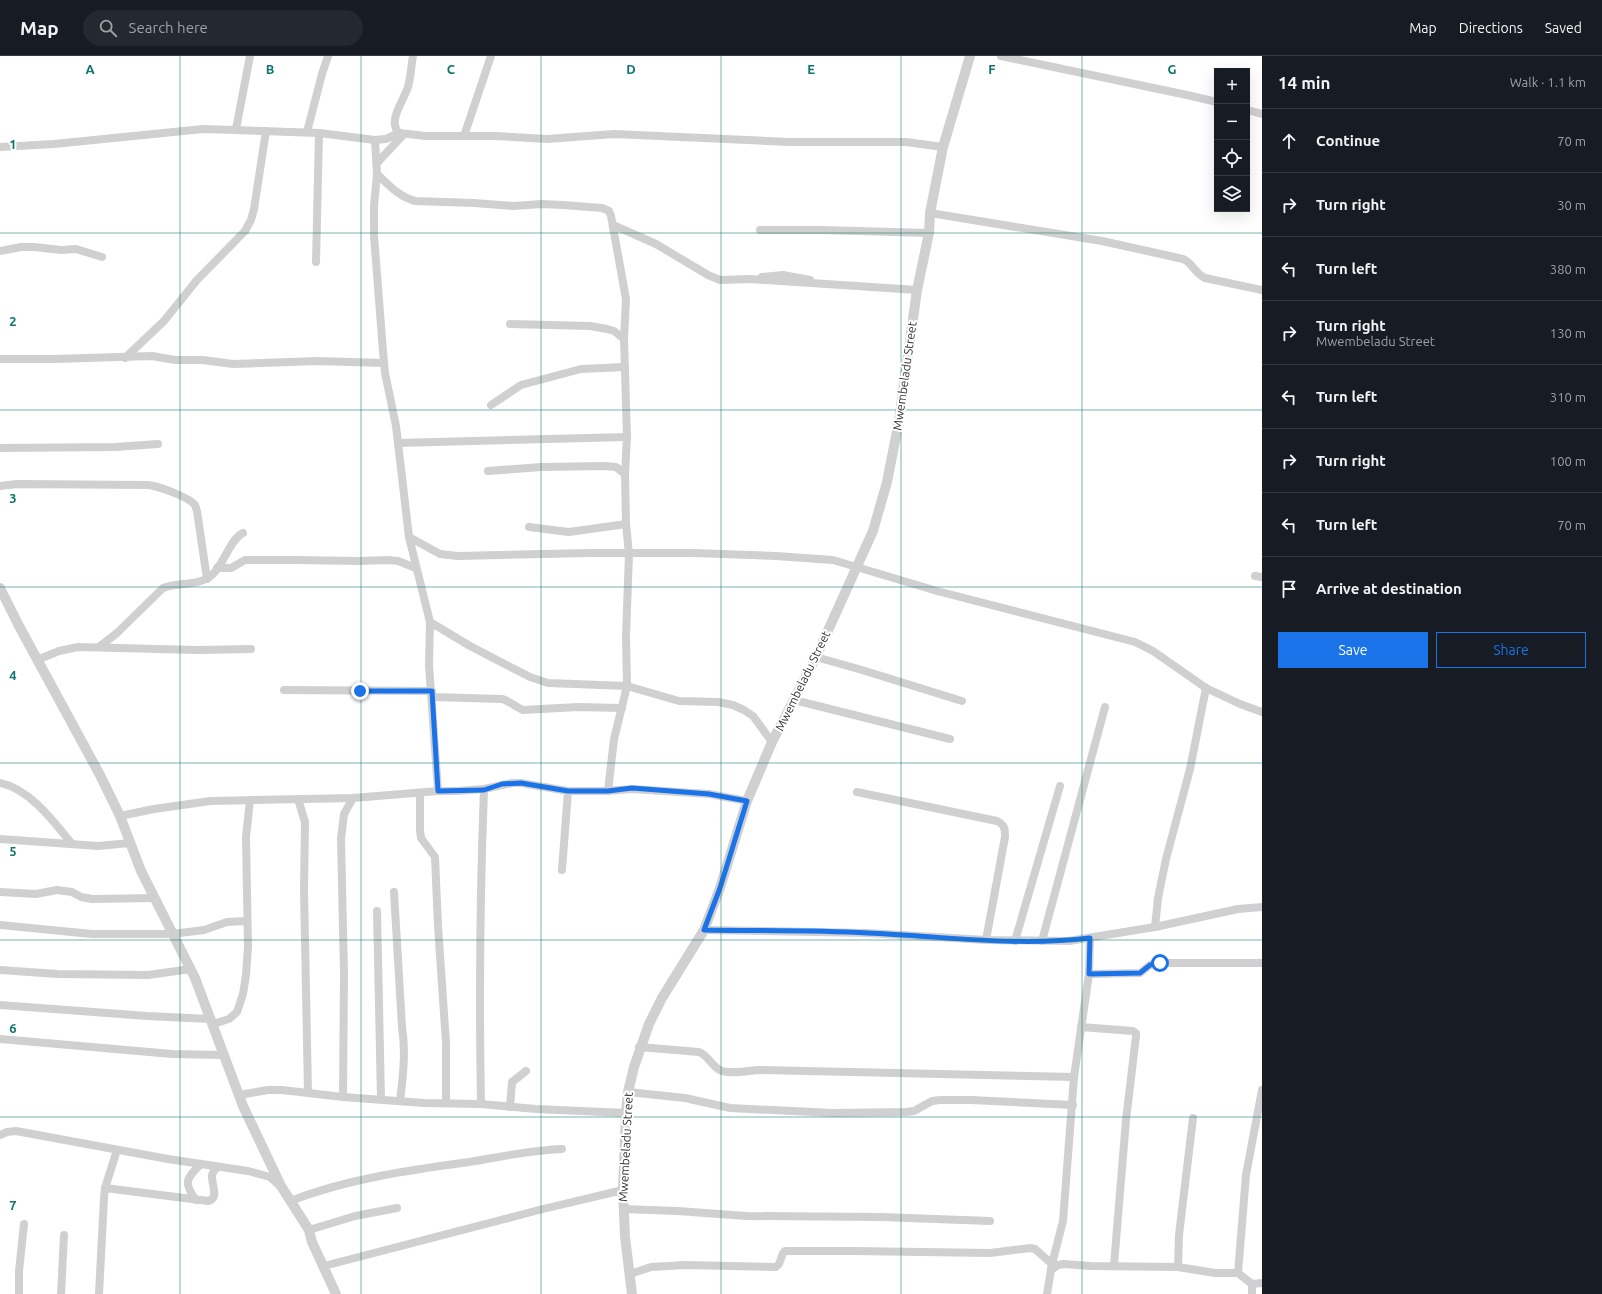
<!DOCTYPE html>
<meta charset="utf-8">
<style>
body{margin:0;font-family:Ubuntu,sans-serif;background:#242831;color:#f1f3f6}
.controls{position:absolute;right:12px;top:12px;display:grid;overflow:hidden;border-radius:0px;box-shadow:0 4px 16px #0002}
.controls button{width:36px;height:36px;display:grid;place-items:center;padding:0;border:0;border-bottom:1px solid #363941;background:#171b24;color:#f1f3f6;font:20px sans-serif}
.stop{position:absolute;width:12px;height:12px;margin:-9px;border:3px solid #1a73e8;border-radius:50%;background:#fff}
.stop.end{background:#1a73e8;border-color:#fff;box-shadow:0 1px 4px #0008}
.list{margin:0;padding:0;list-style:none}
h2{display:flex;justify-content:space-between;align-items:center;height:52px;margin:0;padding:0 16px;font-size:17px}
h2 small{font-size:13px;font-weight:400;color:#9ea1a6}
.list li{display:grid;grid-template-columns:26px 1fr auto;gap:12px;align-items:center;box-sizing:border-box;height:64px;padding:0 16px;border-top:1px solid #363941}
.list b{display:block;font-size:15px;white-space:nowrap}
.list p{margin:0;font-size:13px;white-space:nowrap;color:#9ea1a6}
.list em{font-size:13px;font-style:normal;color:#9ea1a6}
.actions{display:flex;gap:8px;padding:12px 16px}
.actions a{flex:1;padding:9px 0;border:1px solid #1a73e8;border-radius:0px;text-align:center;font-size:14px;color:#1a73e8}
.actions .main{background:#1a73e8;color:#fff}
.icon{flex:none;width:22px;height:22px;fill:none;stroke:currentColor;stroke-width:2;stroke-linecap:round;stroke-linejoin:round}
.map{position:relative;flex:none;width:1262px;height:1238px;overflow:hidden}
header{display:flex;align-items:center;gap:24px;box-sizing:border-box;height:56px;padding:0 20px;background:#171b24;border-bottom:1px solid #363941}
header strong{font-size:19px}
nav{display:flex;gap:22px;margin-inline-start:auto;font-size:14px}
.search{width:280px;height:36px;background:#242831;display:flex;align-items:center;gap:10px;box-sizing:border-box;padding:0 14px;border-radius:22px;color:#9ea1a6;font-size:15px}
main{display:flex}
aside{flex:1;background:#171b24}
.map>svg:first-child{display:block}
</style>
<header>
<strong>Map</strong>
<div class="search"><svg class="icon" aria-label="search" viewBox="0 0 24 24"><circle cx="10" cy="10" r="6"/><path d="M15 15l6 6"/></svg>Search here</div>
<nav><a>Map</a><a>Directions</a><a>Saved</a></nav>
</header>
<main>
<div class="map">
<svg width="1262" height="1238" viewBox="0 0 1262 1238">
<rect width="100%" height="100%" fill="#fff"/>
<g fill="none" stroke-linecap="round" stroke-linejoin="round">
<g stroke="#d0d0d0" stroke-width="8">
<polyline points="1001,0 1187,39 1217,46"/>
<polyline points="1247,54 1262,58"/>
<polyline points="236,73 250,0"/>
<polyline points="307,76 322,18 328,0"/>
<path d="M399,77C387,65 404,44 408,31C411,21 411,10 413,0"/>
<polyline points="464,80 491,0"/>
<polyline points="375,84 377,118 374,150 374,180 383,295 385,317 396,370 409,481 430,566 429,609 438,735"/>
<polyline points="0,91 54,88 203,73 319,77 375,84 386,83 399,77 426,80 495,80 547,83 614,78 789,86 906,86 943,91"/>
<polyline points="377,107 404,78"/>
<path d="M377,118C389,129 399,141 415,145L474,147L513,150L542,148L563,149L602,152L609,155L611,160L626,243L624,283L627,381L625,418L626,468L629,498L626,580L627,630L614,683L608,735"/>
<path d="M930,157L1102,185L1183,203C1193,207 1194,217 1205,222L1262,234"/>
<polyline points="613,169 656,188 708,219 720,224 750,223 917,234"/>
<polyline points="760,174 821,174 929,177"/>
<polyline points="0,195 21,191 34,191 61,194 76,193 102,201"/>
<polyline points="316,206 319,77"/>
<polyline points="762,221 783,219 810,224"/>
<polyline points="510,268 590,270 607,273 614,275 624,283"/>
<polyline points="125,302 164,265 197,224 245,175 251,164 254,153 266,75"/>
<polyline points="0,303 54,303 152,300 175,304 203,304 233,308 317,305 384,307"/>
<polyline points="491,349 521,329 581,313 625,311"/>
<polyline points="398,387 627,381"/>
<polyline points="0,392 115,391 158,388"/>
<polyline points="488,415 542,411 605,410 616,411 625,418"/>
<path d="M0,430L17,428L148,429C158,430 189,441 195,449C196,451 196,453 197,455L207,523"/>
<polyline points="529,471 569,476 626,468"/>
<polyline points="409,481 440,498 458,500 591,497 693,497 776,500 833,504 937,535 1135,586 1153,595 1206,632 1240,648 1262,656"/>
<polyline points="217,512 231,512 245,504 295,504 358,505 388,504 398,505 416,512"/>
<polyline points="1255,520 1262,521"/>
<polyline points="430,566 470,590 530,621 548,627 627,630 679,645 718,646 733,649 744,654 753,660 772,686"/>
<path d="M99,591L117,577L163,532C177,526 193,530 206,523C222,516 229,483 243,477"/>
<polyline points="816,601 862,614 962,645"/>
<polyline points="37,604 59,595 78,591 198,594 251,593"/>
<polyline points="284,634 432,635"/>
<path d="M432,641L502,643C510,645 515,651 523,654L578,651L622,652"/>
<polyline points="794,644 950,683"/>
<path d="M0,727C30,733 54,766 72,788"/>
<path d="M857,736L997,765C1005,769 1005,773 1005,781L986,884"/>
<polyline points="420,737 420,775 421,782 435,801 438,870 446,987 446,1047"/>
<polyline points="298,743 305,766 304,833 308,1037"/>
<polyline points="120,760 154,753 210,745 353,742 438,735 456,735 484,733 512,727 521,727 568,735 608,735 632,733 709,738 747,745"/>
<polyline points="0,783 98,790 130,787"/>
<polyline points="562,814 568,735"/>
<polyline points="0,836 36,838 57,834 72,836 81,841 92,843 155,842"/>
<path d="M394,836L402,971C406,996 403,1020 400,1045"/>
<polyline points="377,855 381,1043"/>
<polyline points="0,869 92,878 172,878 204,874 227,866 247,865"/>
<polyline points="1155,871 1158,842 1166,803 1190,713 1206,632"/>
<polyline points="704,874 867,877 986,884 1069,885 1155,871 1238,853 1262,851"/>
<polyline points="1015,885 1060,730"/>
<polyline points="1042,885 1105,651"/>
<polyline points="0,914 58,918 148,919 191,913"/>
<polyline points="1089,918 1140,917 1150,909 1160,907 1262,907"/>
<polyline points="0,949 147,960 211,963"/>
<polyline points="213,968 229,963 237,956 243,938 246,919 248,891 246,781 250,744"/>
<polyline points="1081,971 1133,975 1136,977 1136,980 1126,1064 1114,1209"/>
<polyline points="0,983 172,998 224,999"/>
<path d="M639,991L699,996C707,999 711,1008 718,1013C726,1019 747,1015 757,1014L1074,1021"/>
<polyline points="628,1036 685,1042 730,1052 833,1057 906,1056 914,1055 932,1045 940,1044 971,1044 1073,1049"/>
<polyline points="239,1039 268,1034 282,1034 343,1041 424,1047 481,1048 536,1053 626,1057"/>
<polyline points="343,1041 344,917 341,783 344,758 353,742"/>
<path d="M481,1048C479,944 480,838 484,733"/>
<polyline points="510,1051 512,1026 526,1015"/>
<polyline points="0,1079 7,1076 16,1075 168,1103 248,1115 270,1121 280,1130"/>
<path d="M105,1132L208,1145C220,1142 211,1128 212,1119C213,1116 215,1113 217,1111"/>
<path d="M196,1144C183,1127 186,1122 201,1108"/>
<path d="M290,1145C347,1123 409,1114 469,1106C500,1101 531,1094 562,1093"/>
<polyline points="623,1153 678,1155 746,1160 881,1161 990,1165"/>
<polyline points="309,1174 355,1160 397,1152"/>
<polyline points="324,1210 543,1153 623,1134"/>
<polyline points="1178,1211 1179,1179 1193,1062"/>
<polyline points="1051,1214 1058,1209 1064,1208 1090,1210 1178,1211 1215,1217 1238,1217 1252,1228 1262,1227"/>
<polyline points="1238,1217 1246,1119 1262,1034"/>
<polyline points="630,1218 651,1211 685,1209 776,1211 779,1208 783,1197 785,1195 853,1195 990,1197 1030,1192 1035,1193 1052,1208"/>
<polyline points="1252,1228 1252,1238"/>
<polyline points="19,1238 19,1215 24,1168"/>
<polyline points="61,1238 64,1179"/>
<polyline points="99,1238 104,1142 105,1132 117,1094"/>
<polyline points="1047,1238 1052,1208 1063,1165 1074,1021 1089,918 1090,882"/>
</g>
<g stroke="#d0d0d0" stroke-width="10">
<polyline points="0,532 19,570 100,719 120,760 141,815 195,922 243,1050 281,1130 309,1174 312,1186 336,1238"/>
<polyline points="632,1238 625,1181 623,1134 626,1057 628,1036 634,1011 649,968 662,942 704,874 720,832 747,745 772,686 816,601 873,475 887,426 899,365 917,234 929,177 930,157 943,91 970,0"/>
</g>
</g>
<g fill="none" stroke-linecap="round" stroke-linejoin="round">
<path stroke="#1a73e8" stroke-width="5" d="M360,635H432L438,735L484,734L502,728L521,727L568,735H608L632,732L709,738L747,745L720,832L704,874C758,875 813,874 868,877C942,880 1016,891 1090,882L1089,918L1140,917L1150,909L1160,907"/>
</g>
<path fill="none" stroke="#0f766e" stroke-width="1" stroke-opacity="0.55" d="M180,0V1238M361,0V1238M541,0V1238M721,0V1238M901,0V1238M1082,0V1238M0,177H1262M0,354H1262M0,531H1262M0,707H1262M0,884H1262M0,1061H1262"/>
<g text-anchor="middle" stroke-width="4" stroke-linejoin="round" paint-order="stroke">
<g font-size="12" fill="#333" stroke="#fff">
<text transform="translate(905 320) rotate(-82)" y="4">Mwembeladu Street</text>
<text transform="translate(803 625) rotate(-64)" y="4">Mwembeladu Street</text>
<text transform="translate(626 1091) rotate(-87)" y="4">Mwembeladu Street</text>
</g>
</g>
<g font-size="13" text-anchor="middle" font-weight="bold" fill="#0f766e" stroke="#fff" stroke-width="4" stroke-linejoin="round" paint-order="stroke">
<text x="90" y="18">A</text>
<text x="270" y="18">B</text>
<text x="451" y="18">C</text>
<text x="631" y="18">D</text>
<text x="811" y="18">E</text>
<text x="992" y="18">F</text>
<text x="1172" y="18">G</text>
<text x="13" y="93">1</text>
<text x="13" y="270">2</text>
<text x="13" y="447">3</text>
<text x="13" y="624">4</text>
<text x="13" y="800">5</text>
<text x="13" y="977">6</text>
<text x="13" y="1154">7</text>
</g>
</svg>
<div class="controls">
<button>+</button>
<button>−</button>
<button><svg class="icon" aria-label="locate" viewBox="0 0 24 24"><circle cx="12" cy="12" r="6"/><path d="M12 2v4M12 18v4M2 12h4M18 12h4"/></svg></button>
<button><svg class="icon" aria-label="layers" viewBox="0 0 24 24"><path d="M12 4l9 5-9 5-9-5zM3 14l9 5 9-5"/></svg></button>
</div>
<div class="stop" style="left:1160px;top:907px"></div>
<div class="stop end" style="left:360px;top:635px"></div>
</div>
<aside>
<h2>14 min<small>Walk · 1.1 km</small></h2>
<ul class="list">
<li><svg class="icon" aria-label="ahead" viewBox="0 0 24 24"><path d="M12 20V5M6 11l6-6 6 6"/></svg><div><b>Continue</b></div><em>70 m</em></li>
<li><svg class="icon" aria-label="right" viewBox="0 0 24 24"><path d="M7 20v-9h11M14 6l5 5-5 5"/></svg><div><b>Turn right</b></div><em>30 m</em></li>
<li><svg class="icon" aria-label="left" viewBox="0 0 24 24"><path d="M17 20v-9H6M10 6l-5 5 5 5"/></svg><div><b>Turn left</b></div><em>380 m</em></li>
<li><svg class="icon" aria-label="right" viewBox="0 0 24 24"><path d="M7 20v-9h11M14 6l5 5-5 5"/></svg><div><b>Turn right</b><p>Mwembeladu Street</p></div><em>130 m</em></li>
<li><svg class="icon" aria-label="left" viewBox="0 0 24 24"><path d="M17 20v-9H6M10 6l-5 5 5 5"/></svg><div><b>Turn left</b></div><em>310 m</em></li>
<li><svg class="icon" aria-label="right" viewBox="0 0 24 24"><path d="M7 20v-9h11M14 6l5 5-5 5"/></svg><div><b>Turn right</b></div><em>100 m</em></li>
<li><svg class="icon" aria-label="left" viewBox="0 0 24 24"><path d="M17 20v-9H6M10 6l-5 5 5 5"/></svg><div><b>Turn left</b></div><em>70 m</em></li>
<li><svg class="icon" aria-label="arrive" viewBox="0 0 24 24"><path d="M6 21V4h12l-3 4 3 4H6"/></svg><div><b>Arrive at destination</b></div></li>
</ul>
<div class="actions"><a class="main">Save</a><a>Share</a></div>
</aside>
</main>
